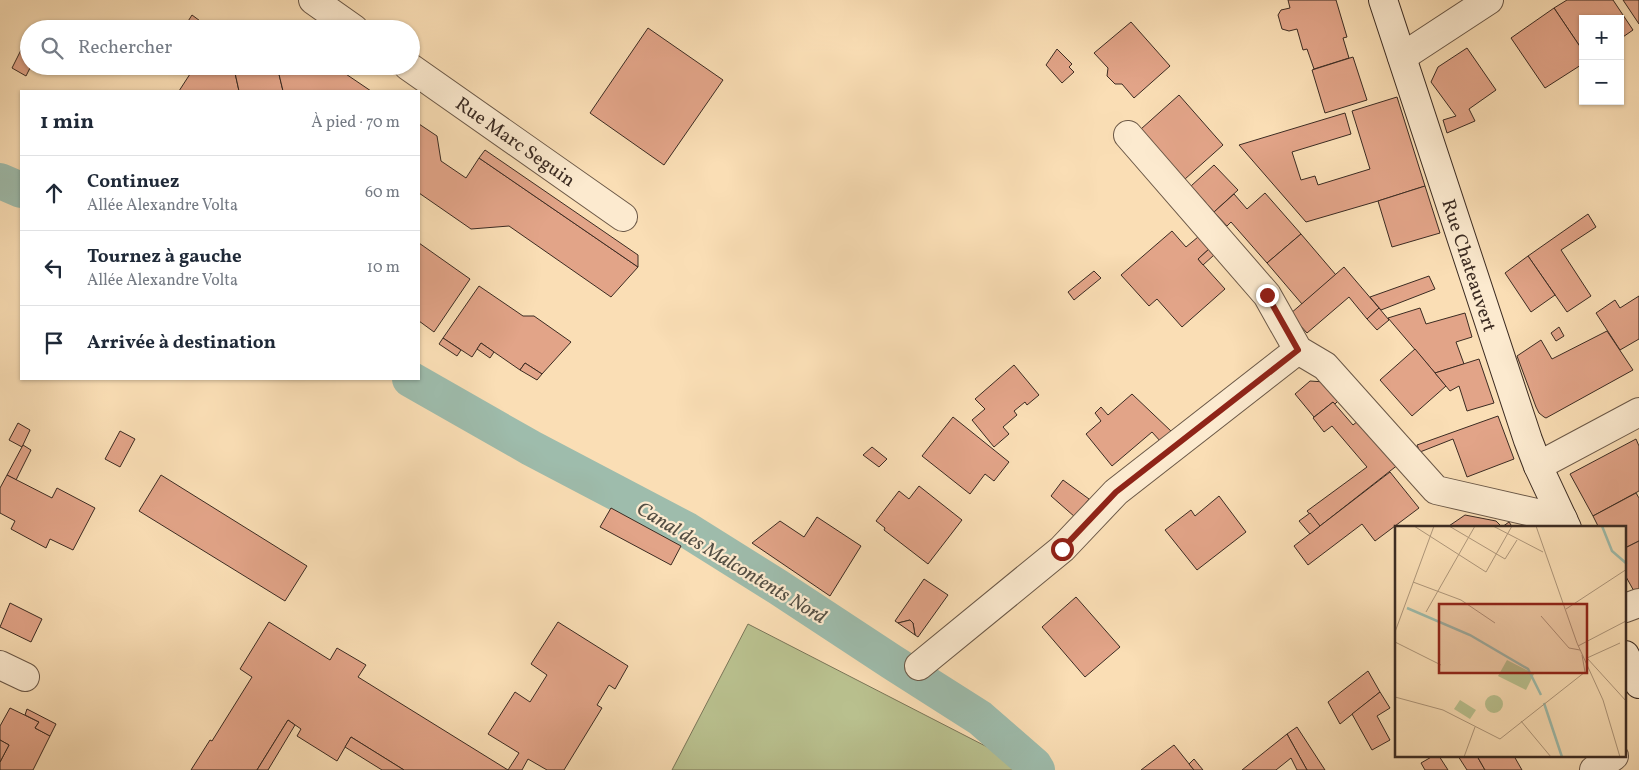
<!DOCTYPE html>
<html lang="fr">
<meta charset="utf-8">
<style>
body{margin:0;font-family:Vollkorn,serif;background:#f2f2f3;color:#1f2937}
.controls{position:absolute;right:15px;top:15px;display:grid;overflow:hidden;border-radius:0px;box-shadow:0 1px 4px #0004}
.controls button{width:45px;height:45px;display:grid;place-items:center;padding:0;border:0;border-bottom:1px solid #e0e1e3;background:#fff;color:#1f2937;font:25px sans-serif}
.stop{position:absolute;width:15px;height:15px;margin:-11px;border:4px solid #8f2418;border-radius:50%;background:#fff}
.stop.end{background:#8f2418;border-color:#fff;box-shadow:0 1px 5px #0008}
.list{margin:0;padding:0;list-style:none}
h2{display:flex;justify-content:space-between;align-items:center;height:65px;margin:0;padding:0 20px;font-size:21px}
h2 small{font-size:16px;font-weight:400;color:#747a83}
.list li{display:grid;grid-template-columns:32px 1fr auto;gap:15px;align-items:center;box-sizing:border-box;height:75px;padding:0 20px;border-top:1px solid #e0e1e3}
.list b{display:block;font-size:19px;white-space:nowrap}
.list p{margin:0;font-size:16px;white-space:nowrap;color:#747a83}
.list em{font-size:16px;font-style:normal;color:#747a83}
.icon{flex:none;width:28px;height:28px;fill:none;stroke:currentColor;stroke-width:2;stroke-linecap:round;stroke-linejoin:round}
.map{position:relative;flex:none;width:1639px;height:770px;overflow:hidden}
.search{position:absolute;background:#fff;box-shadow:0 1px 4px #0004;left:20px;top:20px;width:400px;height:55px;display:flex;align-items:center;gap:12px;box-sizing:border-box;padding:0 18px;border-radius:28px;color:#747a83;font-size:19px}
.panel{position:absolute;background:#fff;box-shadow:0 1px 4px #0004;left:20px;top:90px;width:400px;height:290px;border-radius:0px}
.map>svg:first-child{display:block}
</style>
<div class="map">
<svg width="1639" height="770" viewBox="0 0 1639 770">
<rect width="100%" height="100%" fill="#fadeb5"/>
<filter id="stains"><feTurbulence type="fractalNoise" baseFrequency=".004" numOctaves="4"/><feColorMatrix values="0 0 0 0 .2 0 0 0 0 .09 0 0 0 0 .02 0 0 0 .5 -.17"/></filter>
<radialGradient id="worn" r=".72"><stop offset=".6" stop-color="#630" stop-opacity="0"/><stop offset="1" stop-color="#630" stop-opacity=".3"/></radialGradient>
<polygon fill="#bac290" stroke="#7a7659" points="748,624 1032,770 672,770"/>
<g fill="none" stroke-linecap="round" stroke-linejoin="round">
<g stroke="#9ebcac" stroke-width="36">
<polyline points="0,181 21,190"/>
<polyline points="410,379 531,448 687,530 778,587 892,662 980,718 1034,765 1037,770"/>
</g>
</g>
<g fill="#e2a488" stroke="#3b2b22">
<polygon points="1288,0 1336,0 1347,37 1343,38 1349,58 1314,69 1307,49 1303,50 1297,29 1289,31 1282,29 1278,15 1281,10 1290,8"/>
<polygon points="1567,0 1613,0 1633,30 1620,39 1620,19 1583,19 1583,51 1554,8"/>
<polygon points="1623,0 1639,0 1639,24"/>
<polygon points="1554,8 1583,51 1583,68 1581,65 1545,88 1511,38"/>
<polygon points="192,15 211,29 183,29"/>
<polygon points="1131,22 1170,66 1134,98 1122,84 1115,84 1107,76 1108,68 1094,53"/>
<polygon points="648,28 723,80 664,165 590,113"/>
<polygon points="1467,48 1496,90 1469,109 1475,121 1447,133 1443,120 1456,116 1431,82 1438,67"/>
<polygon points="1057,49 1072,64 1069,67 1074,72 1062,83 1046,65"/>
<polygon points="21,50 29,54 29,66 31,66 26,76 12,68"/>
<polygon points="1353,57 1367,100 1325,113 1312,70"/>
<polygon points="180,66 227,66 229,74 235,73 239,91 179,91 190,74"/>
<polygon points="268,66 277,66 283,91 239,91 235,73"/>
<polygon points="277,66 334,66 371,91 283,91"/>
<polygon points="1179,95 1223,145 1185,179 1141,129"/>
<polygon points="1397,97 1425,186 1378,201 1306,222 1239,145 1345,113 1351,134 1292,152 1301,180 1315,176 1318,185 1370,169 1352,111"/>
<polygon points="419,124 437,136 441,161 466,178 479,158 638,267 611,297 509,226 471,229 419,193"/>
<polygon points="485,150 638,255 638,267 479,158"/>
<polygon points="1214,165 1238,190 1214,212 1191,186"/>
<polygon points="1425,186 1440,233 1392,247 1378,201"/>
<polygon points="1265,193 1301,234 1267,263 1231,222 1227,226 1214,212 1234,194 1247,209"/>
<polygon points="1588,214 1596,227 1561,250 1591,296 1567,312 1528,256"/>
<polygon points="1172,231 1186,247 1198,237 1209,249 1198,259 1225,289 1182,327 1157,299 1149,306 1121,275"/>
<polygon points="1301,234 1336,275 1302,304 1267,263"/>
<polygon points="419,243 470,279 434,332 419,321"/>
<polygon points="1209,249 1214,255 1203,265 1198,259"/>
<polygon points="1528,256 1555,295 1531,312 1505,273"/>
<polygon points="1344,267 1379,308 1367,319 1349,297 1307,333 1290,314"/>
<polygon points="1094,271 1101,278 1074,300 1068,292"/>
<polygon points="1429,276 1435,289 1381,310 1370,297"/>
<polygon points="479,286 523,316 534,316 571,342 542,374 525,363 520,370 481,343 472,357 443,338"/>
<polygon points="1639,296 1639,339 1620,350 1596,313 1615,300 1620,308"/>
<polygon points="1379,308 1389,320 1377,330 1367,319"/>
<polygon points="1420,308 1426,324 1465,313 1472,337 1456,342 1464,364 1435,373 1388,318"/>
<polygon points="1559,327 1564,336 1556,341 1551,333"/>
<polygon points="1607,331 1633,370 1546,418 1544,417 1539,413 1536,407 1517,356 1541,340 1552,359"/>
<polygon points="443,338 461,350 457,356 439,344"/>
<polygon points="481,343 494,352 490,358 477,349"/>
<polygon points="1415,349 1446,386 1412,416 1380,380"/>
<polygon points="1479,359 1494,403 1467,411 1459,386 1450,391 1435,373"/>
<polygon points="525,363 542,374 537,380 520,370"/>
<polygon points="1014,365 1039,395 1027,405 1025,402 1014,411 1017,415 1003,427 1009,434 994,447 972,420 985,409 975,399"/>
<polygon points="1310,381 1325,382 1340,399 1335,404 1333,402 1314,417 1295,394"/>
<polygon points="1132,394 1172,432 1161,442 1152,432 1112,466 1086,434 1101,421 1095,413 1101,407 1108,415"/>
<polygon points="1333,402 1353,425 1359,420 1399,464 1320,526 1307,511 1367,467 1332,426 1324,432 1313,418"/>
<polygon points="1498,416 1514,459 1467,477 1453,439 1420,452 1417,445"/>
<polygon points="953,417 1009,462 994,481 985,474 970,494 922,456"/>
<polygon points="18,423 30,430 22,447 9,440"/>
<polygon points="120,431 135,439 120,467 105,459"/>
<polygon points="1636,439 1639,446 1639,491 1593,516 1570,474"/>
<polygon points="23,445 31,450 16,480 7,475"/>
<polygon points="872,447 887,459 879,467 863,455"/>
<polygon points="1390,472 1419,508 1375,541 1362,524 1308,565 1294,546"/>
<polygon points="7,475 52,498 57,488 95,508 73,550 50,539 46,548 11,529 15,521 0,513 0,488"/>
<polygon points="161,475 307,566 285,601 139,511"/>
<polygon points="1063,480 1089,499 1075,517 1051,496"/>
<polygon points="919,486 962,520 928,564 884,530 885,528 876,521 899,491 909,499"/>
<polygon points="1636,493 1639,498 1639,541 1625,548 1625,528 1599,528 1593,516"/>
<polygon points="1219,496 1246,532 1197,570 1165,530 1191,510 1195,516"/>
<polygon points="611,508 681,546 671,565 600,527"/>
<polygon points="1310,513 1320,526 1310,534 1299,521"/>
<polygon points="1465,515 1496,521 1502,527 1509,522 1513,528 1446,528"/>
<polygon points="817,517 861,546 830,596 752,543 780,521 804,537"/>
<polygon points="1639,541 1639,591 1635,593 1625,575 1625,548"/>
<polygon points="924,579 948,595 918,637 915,635 913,623 910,620 898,623 895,621"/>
<polygon points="1076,597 1120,647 1085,677 1042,627"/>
<polygon points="10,603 42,619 31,642 0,627"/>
<polygon points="910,620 913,623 915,635 898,623"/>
<polygon points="269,622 330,660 337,648 366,665 358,677 508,770 404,770 351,737 337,761 297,736 301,729 288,720 257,770 191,770 210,740 212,741 252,677 240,669"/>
<polygon points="558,622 628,666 615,689 609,685 597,705 602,708 564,770 547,770 528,759 522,770 508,770 519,753 488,734 515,692 530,702 547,675 531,664"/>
<polygon points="1368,671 1380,692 1340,724 1328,702"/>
<polygon points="1380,692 1390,708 1377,716 1390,740 1372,750 1352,714"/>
<polygon points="10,708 39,722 35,728 50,736 33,770 0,770 0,762 9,745 0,740 0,726"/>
<polygon points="27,709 56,724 50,736 35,728 39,722 25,715"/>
<polygon points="288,720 295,725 268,770 257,770"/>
<polygon points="1297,727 1325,770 1307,770 1287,734"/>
<polygon points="1287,734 1307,770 1297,770 1291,758 1276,770 1242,770"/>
<polygon points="351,737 404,770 382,770 345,747"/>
<polygon points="0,740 9,745 0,762"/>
<polygon points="1174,745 1194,770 1141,770"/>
<polygon points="1433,756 1439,756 1448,770 1425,770 1421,763"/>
<polygon points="1458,756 1477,756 1485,770 1467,770"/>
<polygon points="1477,756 1514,756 1522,770 1485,770"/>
<polygon points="1194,759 1203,770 1194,770 1189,764"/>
</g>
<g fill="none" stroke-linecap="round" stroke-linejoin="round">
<g stroke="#6b5847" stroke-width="30">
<g id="street">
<polyline points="313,0 354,29"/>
<polyline points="1402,57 1489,0"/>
<polyline points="408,66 623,217"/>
<polyline points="1128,135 1267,295 1298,350 1325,366 1436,490 1563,519"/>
<polyline points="1538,466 1639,412"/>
<polyline points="1625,608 1639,603"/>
<polyline points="0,665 25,677"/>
<polyline points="919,666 1062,549 1116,492 1298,350"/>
<polyline points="1594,770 1614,756"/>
</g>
</g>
<g stroke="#3b2b22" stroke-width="30">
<g id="secondary">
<polyline points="1383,0 1528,440 1538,466 1567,528"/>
<polyline points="1625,655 1639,684"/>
</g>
</g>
<use href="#street" stroke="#fceacf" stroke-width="28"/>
<use href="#secondary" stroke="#fceacf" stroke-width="28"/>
</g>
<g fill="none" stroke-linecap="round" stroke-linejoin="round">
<polyline stroke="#8f2418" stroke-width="6" points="1062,549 1116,492 1298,350 1267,295"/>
</g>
<g text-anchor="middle" stroke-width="4.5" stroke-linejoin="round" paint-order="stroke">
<g font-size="19" fill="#3b2b22" stroke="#fceacf">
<text transform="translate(516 141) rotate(35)" y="7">Rue Marc Seguin</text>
<text transform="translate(1470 265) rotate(72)" y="7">Rue Chateauvert</text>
</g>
<g font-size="20" font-style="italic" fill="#544f44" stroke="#fceacf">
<text transform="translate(732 562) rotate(31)" y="7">Canal des Malcontents Nord</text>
</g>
</g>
<g transform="translate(1395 526)">
<rect width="231" height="231" fill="#fadeb5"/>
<path d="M112,134L139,148L131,164L103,150ZM90 178a9 9 0 1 1 18 0a9 9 0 1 1-18 0ZM65,174L81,184L75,193L59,183Z" fill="#bac290"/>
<path fill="none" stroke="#9ebcac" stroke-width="2.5" d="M207,0L217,25L232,38M12,82L75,109L133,143L146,169M149,177L167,231"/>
<path fill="none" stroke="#ae967a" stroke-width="1" d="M19,0L91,46L117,0M54,0L110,33L122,14M98,0L148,26M141,0L182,117L208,174L225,231M18,56L66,74L100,97M171,83L232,43M31,86L80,0M146,90L174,122L185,124M0,106L39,0M0,116L46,139M183,120L231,95M192,132L232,176M192,132L225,117M0,171L48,184L105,213L190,146L187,129M126,195L156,231M69,231L80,201"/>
<path fill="#8f2418" fill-opacity="0.15" stroke="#8f2418" stroke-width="2.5" d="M44,78H192V147H44Z"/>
<rect width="231" height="231" fill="none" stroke="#3b2b22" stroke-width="2.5"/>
</g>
<rect width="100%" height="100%" filter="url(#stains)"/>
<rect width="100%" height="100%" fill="url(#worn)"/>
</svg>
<div class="controls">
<button>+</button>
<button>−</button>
</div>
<div class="stop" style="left:1062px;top:549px"></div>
<div class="stop end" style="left:1267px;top:295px"></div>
<div class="search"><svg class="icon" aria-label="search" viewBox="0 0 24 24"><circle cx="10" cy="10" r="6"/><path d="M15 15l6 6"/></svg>Rechercher</div>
<section class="panel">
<h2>1 min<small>À pied · 70 m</small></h2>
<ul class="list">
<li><svg class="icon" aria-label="ahead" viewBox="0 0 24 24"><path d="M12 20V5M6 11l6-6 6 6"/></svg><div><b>Continuez</b><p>Allée Alexandre Volta</p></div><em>60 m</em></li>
<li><svg class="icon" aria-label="left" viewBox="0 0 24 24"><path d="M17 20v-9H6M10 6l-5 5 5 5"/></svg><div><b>Tournez à gauche</b><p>Allée Alexandre Volta</p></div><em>10 m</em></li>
<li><svg class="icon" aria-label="arrive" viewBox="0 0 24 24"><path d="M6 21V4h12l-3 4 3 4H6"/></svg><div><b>Arrivée à destination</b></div></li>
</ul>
</section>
</div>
